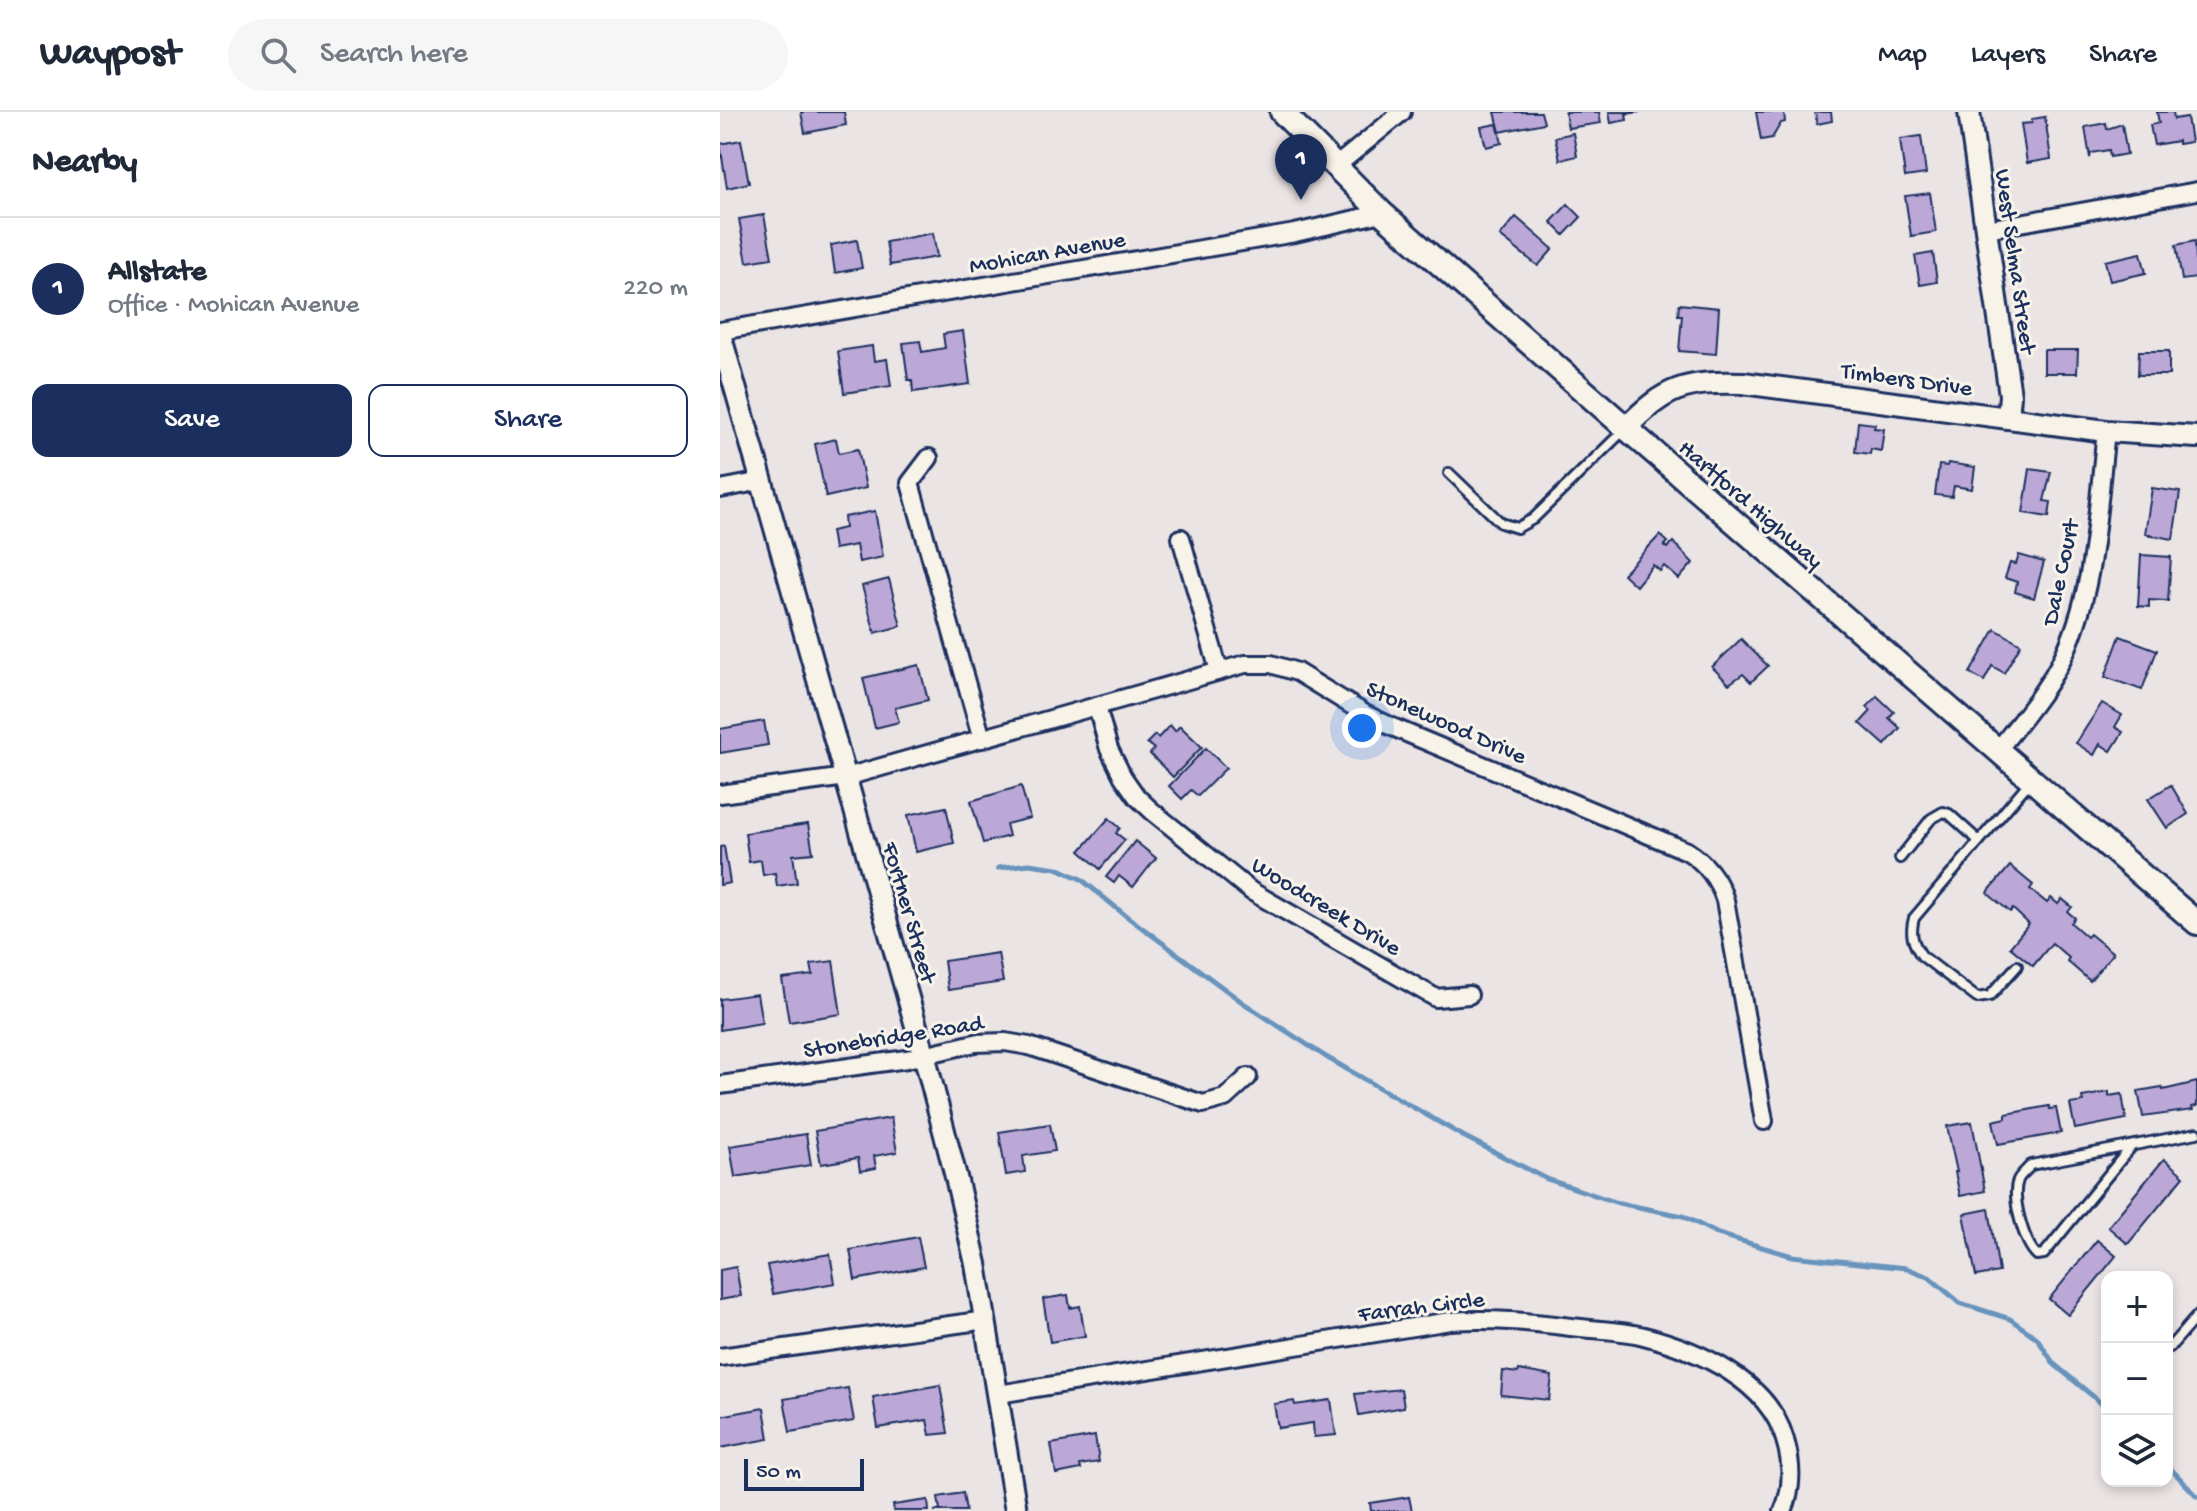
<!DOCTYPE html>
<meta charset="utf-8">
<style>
body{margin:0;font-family:"Gochi Hand",sans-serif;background:#f6f6f7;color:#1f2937}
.controls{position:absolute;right:24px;bottom:24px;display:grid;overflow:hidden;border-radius:16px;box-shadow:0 4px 12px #0003}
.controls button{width:72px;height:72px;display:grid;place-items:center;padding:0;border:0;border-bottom:2px solid #e0e1e3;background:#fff;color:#1f2937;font:40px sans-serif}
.scale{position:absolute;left:24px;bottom:20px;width:120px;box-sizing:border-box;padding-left:8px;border:4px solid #1b2f5e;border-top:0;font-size:22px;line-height:28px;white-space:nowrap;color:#1b2f5e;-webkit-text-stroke:6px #f7f3e8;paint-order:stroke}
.you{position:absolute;left:642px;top:616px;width:28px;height:28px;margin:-20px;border:6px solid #fff;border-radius:50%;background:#1a73e8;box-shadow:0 0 0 12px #1a73e833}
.badge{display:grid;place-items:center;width:52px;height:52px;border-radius:50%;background:#1b2f5e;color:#fff;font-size:26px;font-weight:700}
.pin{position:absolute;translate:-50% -66px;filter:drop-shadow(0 2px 4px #0008)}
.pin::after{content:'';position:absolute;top:42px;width:28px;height:24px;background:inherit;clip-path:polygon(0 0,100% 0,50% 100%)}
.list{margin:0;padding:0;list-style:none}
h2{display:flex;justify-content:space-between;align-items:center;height:104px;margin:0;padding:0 32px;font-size:34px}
h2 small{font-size:26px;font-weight:400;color:#747a83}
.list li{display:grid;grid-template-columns:52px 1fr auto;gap:24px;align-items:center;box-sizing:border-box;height:144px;padding:0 32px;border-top:2px solid #e0e1e3}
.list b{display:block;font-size:30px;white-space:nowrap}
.list p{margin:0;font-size:26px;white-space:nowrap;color:#747a83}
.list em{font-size:26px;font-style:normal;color:#747a83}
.actions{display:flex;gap:16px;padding:24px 32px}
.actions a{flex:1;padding:18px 0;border:2px solid #1b2f5e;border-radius:16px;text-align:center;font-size:28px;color:#1b2f5e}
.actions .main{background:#1b2f5e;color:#fff}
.icon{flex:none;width:44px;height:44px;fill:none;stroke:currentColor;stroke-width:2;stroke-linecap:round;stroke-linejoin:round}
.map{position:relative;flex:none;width:1477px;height:1399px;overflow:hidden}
header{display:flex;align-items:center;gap:48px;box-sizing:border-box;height:112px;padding:0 40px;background:#fff;border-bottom:2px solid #e0e1e3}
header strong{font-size:38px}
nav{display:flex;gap:44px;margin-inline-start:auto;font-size:28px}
.search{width:560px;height:72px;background:#f6f6f7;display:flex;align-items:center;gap:20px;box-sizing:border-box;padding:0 28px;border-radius:44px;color:#747a83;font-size:30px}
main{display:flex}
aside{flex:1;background:#fff}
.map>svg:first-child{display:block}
</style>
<header>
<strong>Waypost</strong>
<div class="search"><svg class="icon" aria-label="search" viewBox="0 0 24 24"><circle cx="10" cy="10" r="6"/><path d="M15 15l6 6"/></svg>Search here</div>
<nav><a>Map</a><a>Layers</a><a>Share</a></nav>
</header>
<main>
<aside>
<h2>Nearby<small></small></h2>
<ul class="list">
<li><span class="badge">1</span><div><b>Allstate</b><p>Office · Mohican Avenue</p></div><em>220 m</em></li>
</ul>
<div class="actions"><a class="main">Save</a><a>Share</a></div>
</aside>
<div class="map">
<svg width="1477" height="1399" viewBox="0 0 1477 1399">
<rect width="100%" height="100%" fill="#ebe4e5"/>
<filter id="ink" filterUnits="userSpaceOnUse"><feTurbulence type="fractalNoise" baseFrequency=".0125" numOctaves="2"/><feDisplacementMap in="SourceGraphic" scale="16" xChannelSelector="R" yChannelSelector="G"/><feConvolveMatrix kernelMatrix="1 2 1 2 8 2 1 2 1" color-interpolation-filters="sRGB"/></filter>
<g filter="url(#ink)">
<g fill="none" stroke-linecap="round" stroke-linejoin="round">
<g stroke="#6793bc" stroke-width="5">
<polyline points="278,756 309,752 337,756 361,767 405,803 522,890 606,945 743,1024 827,1067 898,1091 963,1104 998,1122 1072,1144 1186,1156 1209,1165 1240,1191 1290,1207 1317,1226 1334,1252 1387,1296"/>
<polyline points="1447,1353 1477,1384"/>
</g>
</g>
<g fill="#bca8d7" stroke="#1b2f5e" stroke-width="2">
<polygon points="81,0 124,0 126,13 85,21"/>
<polygon points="775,0 821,0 824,11 780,20"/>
<polygon points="845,0 879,0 881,11 848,16"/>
<polygon points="889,0 920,0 906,2 907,8 891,11"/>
<polygon points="1036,0 1064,0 1065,10 1061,11 1052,26 1041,28"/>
<polygon points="1095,0 1111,0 1112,9 1097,12"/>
<polygon points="1437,0 1453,0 1454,7 1467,5 1471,30 1458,32 1458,29 1434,33 1430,13 1439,11"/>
<polygon points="1325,5 1331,47 1307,51 1301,12 1312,11 1312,7"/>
<polygon points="1386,11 1387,17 1402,12 1407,42 1390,45 1389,38 1371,41 1370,46 1365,15"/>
<polygon points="777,12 782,31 766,35 761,15"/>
<polygon points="853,21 857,44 840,48 835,25"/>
<polygon points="1201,24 1206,62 1185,65 1180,27"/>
<polygon points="21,28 29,71 7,76 0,32"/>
<polygon points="1210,81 1216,120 1191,124 1185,84"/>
<polygon points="848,92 861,105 844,123 831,110"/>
<polygon points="44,103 52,146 27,150 19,107"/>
<polygon points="796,105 833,137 818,154 780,124"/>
<polygon points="213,121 217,145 170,153 166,130"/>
<polygon points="137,128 142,156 115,161 111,133"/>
<polygon points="1475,129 1477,166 1462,168 1456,133"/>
<polygon points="1213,141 1217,170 1200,173 1195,144"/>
<polygon points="1421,141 1426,161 1390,169 1385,149"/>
<polygon points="959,192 999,196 996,242 959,239 962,203 958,203"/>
<polygon points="243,219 250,272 193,280 192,268 188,268 183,231 200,229 202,240 225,236 223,222"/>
<polygon points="152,234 154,249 167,247 171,274 124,281 118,239"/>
<polygon points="1324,238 1358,238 1357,261 1324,261"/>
<polygon points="1419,239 1449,239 1449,263 1418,263"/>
<polygon points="1138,310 1155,312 1154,316 1164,317 1161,339 1151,337 1150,342 1135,340"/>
<polygon points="116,327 119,341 138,337 146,376 106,385 95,332"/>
<polygon points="1228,351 1255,355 1252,377 1234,374 1232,385 1215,383 1219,353 1227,354"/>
<polygon points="1310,357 1331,360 1324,389 1331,390 1329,405 1303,401"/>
<polygon points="1432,376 1460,380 1453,427 1425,422"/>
<polygon points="155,399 163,445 139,450 136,433 114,437 111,419 125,416 124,405"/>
<polygon points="940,423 948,430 944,434 947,436 953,430 973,451 959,467 944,454 940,459 933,453 916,474 903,462"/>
<polygon points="1299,443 1324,450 1314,486 1295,480 1297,470 1285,466 1290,451 1296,452"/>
<polygon points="1421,443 1451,445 1448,489 1429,488 1429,495 1418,494"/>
<polygon points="169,467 181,514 155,521 142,474"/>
<polygon points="1275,517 1301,532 1284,561 1272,554 1264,569 1250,561"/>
<polygon points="1400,524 1437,538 1422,578 1385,565"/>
<polygon points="1021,527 1048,554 1031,570 1023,562 1009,572 992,555"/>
<polygon points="199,553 208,588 175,596 179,610 155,616 143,566"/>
<polygon points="1157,584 1174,600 1169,606 1180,616 1165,633 1140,611 1151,599 1147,595"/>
<polygon points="1382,591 1402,603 1395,615 1403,620 1391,639 1380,632 1374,643 1356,631"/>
<polygon points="44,609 48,633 0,641 0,617"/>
<polygon points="450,613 455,619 460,614 482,635 453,665 430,642 434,637 427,631 435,623 438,626"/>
<polygon points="486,636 506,656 478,684 471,678 462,687 449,674"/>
<polygon points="1451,673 1468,702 1447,716 1428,687"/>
<polygon points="301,674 310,706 286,712 289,724 263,731 251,689"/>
<polygon points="226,695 234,731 196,740 188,703"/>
<polygon points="389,706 400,716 396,721 405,728 380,757 360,739"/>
<polygon points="88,712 93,741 73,743 77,771 57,774 55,761 43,763 41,748 29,750 25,721"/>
<polygon points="415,729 436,746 413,775 399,764 394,771 386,765"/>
<polygon points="4,734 10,771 0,773 0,735"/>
<polygon points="1290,754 1313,773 1310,777 1327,791 1331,786 1338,792 1342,787 1352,795 1348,800 1355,806 1351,811 1367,825 1370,822 1393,841 1370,869 1347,849 1349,846 1332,831 1313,854 1290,835 1309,812 1293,797 1290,800 1267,781"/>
<polygon points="278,841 283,870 228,878 224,849"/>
<polygon points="113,849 121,902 69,910 62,867 93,863 91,852"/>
<polygon points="37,882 42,911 0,918 0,887"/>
<polygon points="1477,970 1477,994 1472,995 1473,998 1423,1005 1418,979 1442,975 1443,978"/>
<polygon points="1389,980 1389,984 1402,982 1406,1007 1355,1017 1350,992 1363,990 1362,985"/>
<polygon points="1329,994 1330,997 1336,996 1341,1021 1278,1032 1273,1009 1286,1006 1286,1002"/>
<polygon points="171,1006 177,1040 154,1044 156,1056 140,1059 138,1046 101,1052 95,1019"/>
<polygon points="1252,1010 1265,1079 1240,1084 1235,1060 1237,1060 1227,1014"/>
<polygon points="330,1012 335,1039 303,1044 305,1060 286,1063 279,1020"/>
<polygon points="86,1022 91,1053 15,1065 10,1034"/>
<polygon points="1444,1047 1464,1064 1408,1132 1388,1115"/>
<polygon points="1269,1097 1279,1160 1256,1164 1244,1102"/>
<polygon points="198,1125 204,1155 135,1168 130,1138"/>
<polygon points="1377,1128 1396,1144 1348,1203 1329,1187"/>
<polygon points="110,1142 115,1171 53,1182 47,1153"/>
<polygon points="16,1155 21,1184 0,1188 0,1158"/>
<polygon points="348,1183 350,1196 360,1194 365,1224 330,1230 323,1187"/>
<polygon points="799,1258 832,1264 829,1288 781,1283 783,1259 798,1261"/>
<polygon points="220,1273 228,1321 210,1323 207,1308 158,1316 153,1285"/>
<polygon points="128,1276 134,1309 70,1320 64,1287"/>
<polygon points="681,1277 684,1295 639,1303 635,1282"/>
<polygon points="611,1288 616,1323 594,1325 593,1311 558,1316 554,1292 574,1289 575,1293"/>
<polygon points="44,1296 49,1327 0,1336 0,1304"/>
<polygon points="375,1324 379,1350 360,1353 361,1357 336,1362 331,1332"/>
<polygon points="243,1381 246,1399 214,1399 220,1398 218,1385"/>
<polygon points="689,1385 692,1399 651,1399 650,1391"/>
<polygon points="208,1388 209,1399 174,1399 173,1393"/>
</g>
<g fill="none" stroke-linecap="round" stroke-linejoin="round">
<g stroke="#1b2f5e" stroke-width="14">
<g id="service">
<polyline points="729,361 781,411 797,416 813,407 905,317"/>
<polyline points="1180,746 1211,707 1223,700 1229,702 1259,729"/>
<path d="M1297,854L1270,884L1257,886L1202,844C1192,831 1190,821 1194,806L1311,668"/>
<path d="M1411,1035L1324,1142L1317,1143C1304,1131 1291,1086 1298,1068C1300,1063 1308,1057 1311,1053L1477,1021"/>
<polyline points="1450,1235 1477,1204"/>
</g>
</g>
<g stroke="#1b2f5e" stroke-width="22">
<g id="minor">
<polyline points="615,55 682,0"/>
<polyline points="1267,117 1477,79"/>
<polyline points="0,219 575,121 662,101"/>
<polyline points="209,346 190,371 262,627"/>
<polyline points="0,377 42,369"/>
<polyline points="461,426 499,559"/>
<polyline points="377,595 389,637 403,665 417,685 432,699 531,779 716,886 749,883"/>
<path d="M1278,638C1299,611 1323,583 1339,553C1376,483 1377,396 1386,319"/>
<path d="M0,682L126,665L525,552H551L577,560L647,603L670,614L967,739C986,751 998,766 1005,788L1044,1009"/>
<polyline points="0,973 187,947 255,931 285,930 309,934 483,992 505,986 528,965"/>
<polyline points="0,1245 266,1208"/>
<path d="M279,1282L730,1209C771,1206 810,1210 851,1215C875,1218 901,1218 924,1224C978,1238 1049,1269 1065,1328C1072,1351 1073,1377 1063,1399"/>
</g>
</g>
<g stroke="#1b2f5e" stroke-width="26">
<g id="tertiary">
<polyline points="1249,0 1290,283 1288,306"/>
<polyline points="0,222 204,942 236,1065 256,1152 296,1399"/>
<path d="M906,316C945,275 966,269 1023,271L1386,319L1477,325"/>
</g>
</g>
<g stroke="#1b2f5e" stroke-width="28">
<polyline id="secondary" points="562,0 662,101 906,316 1477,811"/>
</g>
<use href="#service" stroke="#f7f3e8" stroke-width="8"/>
<use href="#minor" stroke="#f7f3e8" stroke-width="16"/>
<use href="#tertiary" stroke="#f7f3e8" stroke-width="20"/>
<use href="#secondary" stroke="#f7f3e8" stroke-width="22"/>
</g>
</g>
<g text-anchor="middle" stroke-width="6" stroke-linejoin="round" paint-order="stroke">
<g font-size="24" fill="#1b2f5e" stroke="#f7f3e8">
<text transform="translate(327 139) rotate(-10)" y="8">Mohican Avenue</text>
<text transform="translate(1297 149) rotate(82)" y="8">West Selma Street</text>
<text transform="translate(1187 266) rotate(8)" y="8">Timbers Drive</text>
<text transform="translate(1032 391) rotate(41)" y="8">Hartford Highway</text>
<text transform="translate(1339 460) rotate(-78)" y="8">Dale Court</text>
<text transform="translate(727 609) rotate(24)" y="8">Stonewood Drive</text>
<text transform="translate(607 793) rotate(31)" y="8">Woodcreek Drive</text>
<text transform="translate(191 800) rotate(74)" y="8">Fortner Street</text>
<text transform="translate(173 923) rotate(-9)" y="8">Stonebridge Road</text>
<text transform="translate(701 1193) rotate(-7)" y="8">Farrah Circle</text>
</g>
</g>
</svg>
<div class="controls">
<button>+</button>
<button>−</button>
<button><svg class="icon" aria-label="layers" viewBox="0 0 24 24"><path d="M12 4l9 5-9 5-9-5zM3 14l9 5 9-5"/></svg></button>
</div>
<div class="scale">50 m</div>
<div class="you"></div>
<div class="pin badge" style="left:581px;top:88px">1</div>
</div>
</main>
